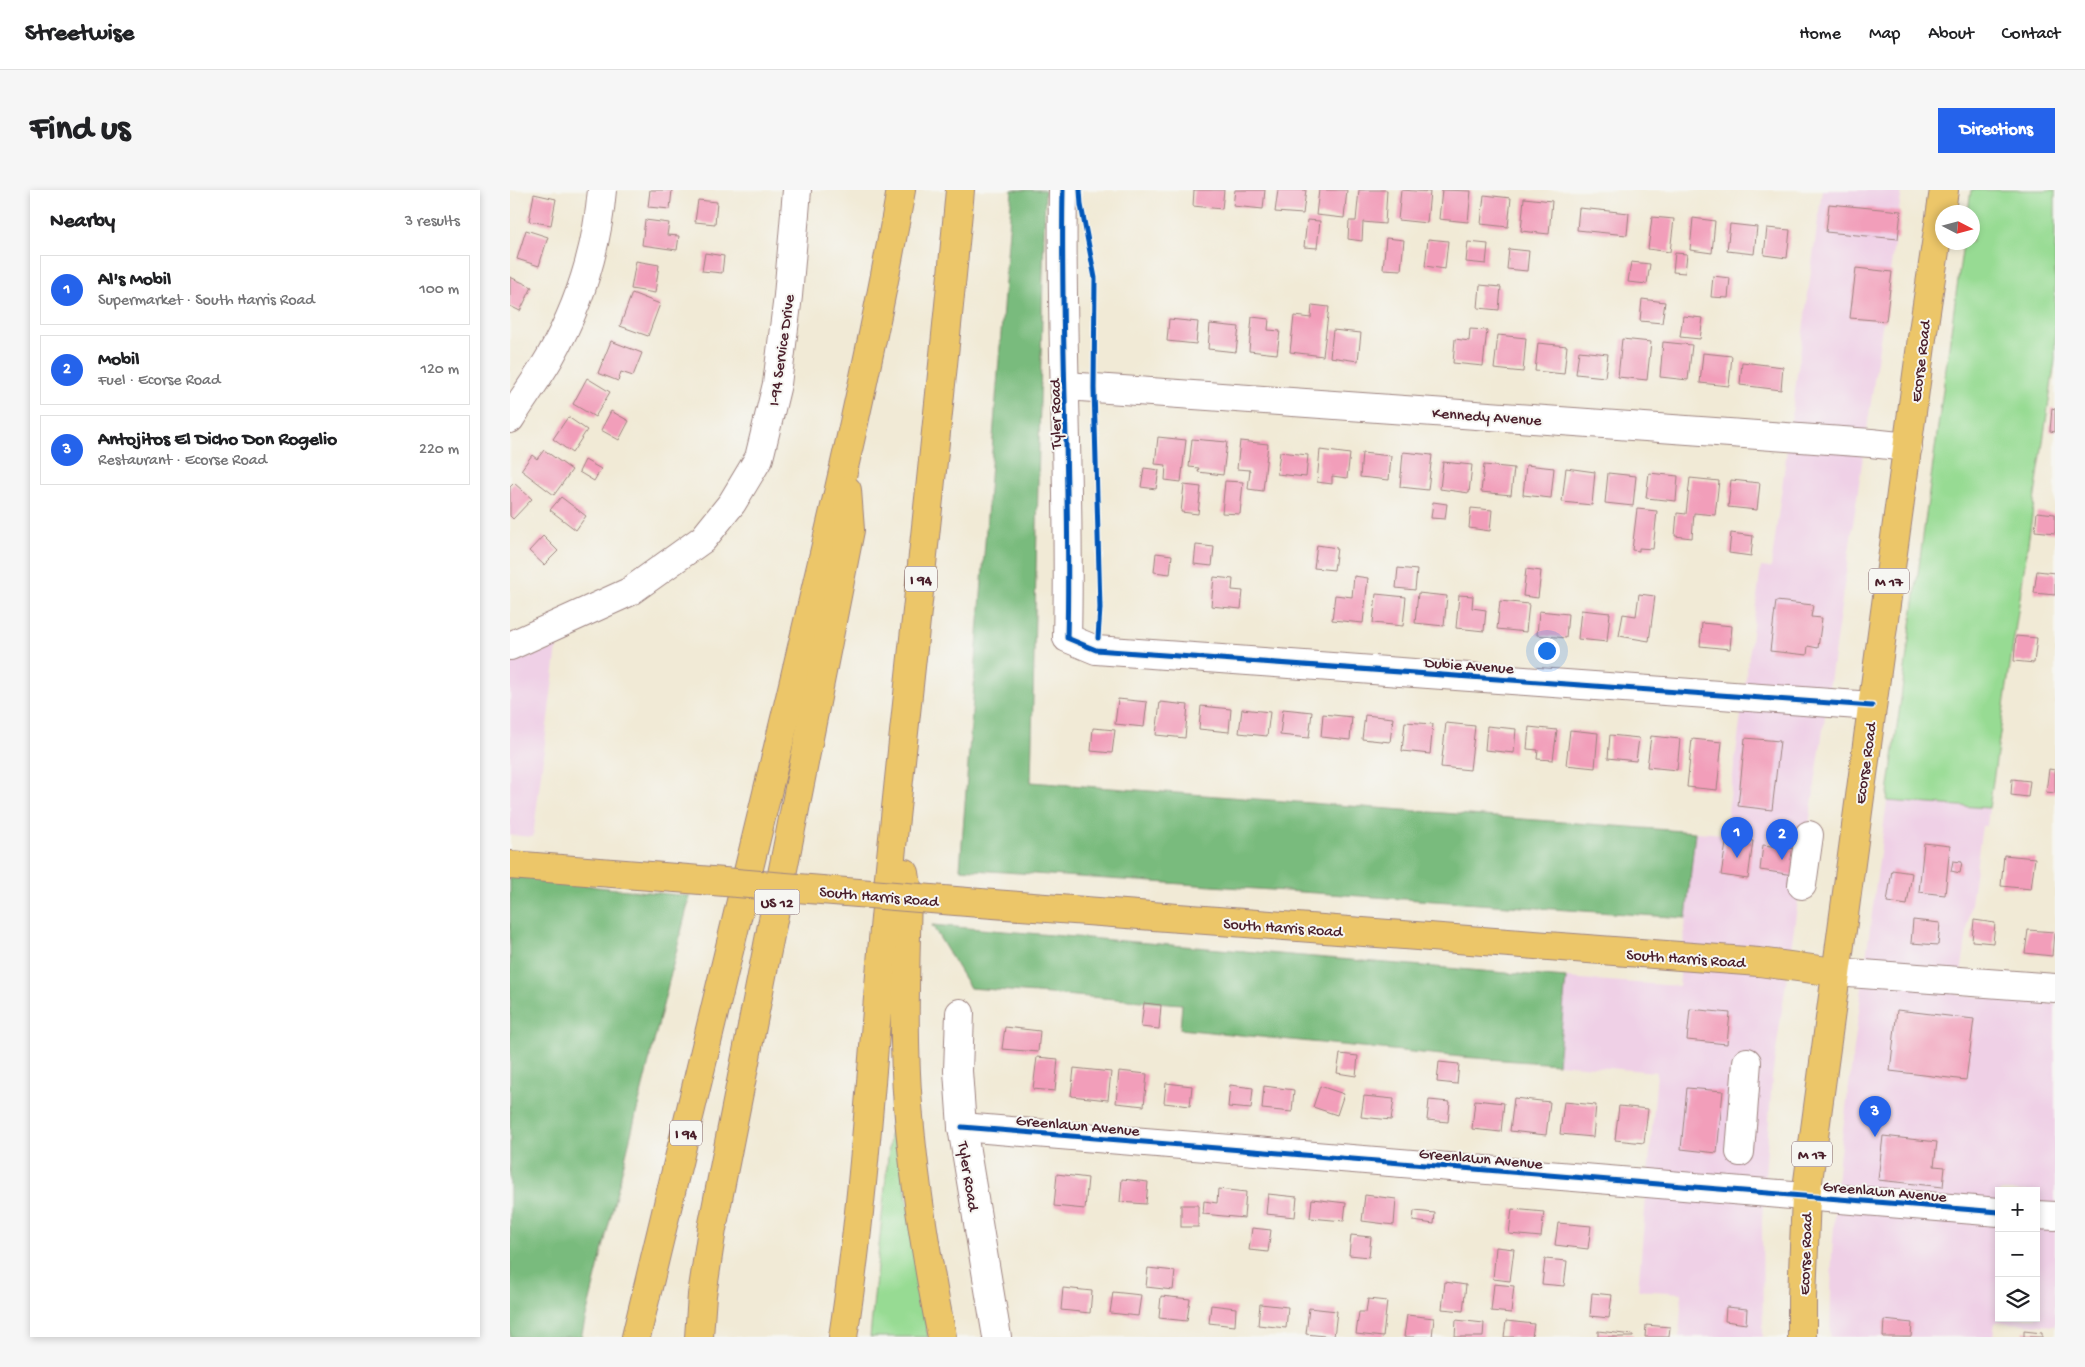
<!DOCTYPE html>
<meta charset="utf-8">
<style>
body{margin:0;font-family:"Gochi Hand",sans-serif;background:#f6f6f6;color:#202124}
.controls{position:absolute;right:15px;bottom:15px;display:grid;overflow:hidden;border-radius:0px;box-shadow:0 2px 8px #0003}
.controls button{width:45px;height:45px;display:grid;place-items:center;padding:0;border:0;border-bottom:1px solid #e0e0e0;background:#fff;color:#202124;font:25px sans-serif}
.compass{position:absolute;left:1425px;top:15px;width:45px;height:45px;border-radius:50%;background:#fff;box-shadow:0 2px 8px #0003;rotate:96deg}
.you{position:absolute;left:1036px;top:460px;width:18px;height:18px;margin:-12px;border:4px solid #fff;border-radius:50%;background:#1a73e8;box-shadow:0 0 0 8px #1a73e833}
.badge{display:grid;place-items:center;width:32px;height:32px;border-radius:50%;background:#2563eb;color:#fff;font-size:16px;font-weight:700}
.pin{position:absolute;translate:-50% -41px;filter:drop-shadow(0 1px 2px #0008)}
.pin::after{content:'';position:absolute;top:26px;width:18px;height:15px;background:inherit;clip-path:polygon(0 0,100% 0,50% 100%)}
.list{margin:0;padding:0;list-style:none}
h2{display:flex;justify-content:space-between;align-items:center;height:65px;margin:0;padding:0 20px;font-size:21px}
h2 small{font-size:16px;font-weight:400;color:#757577}
.list li{display:grid;grid-template-columns:32px 1fr auto;gap:15px;align-items:center;box-sizing:border-box;height:70px;margin:0 10px 10px;padding:0 10px;border:1px solid #e0e0e0;border-radius:0px}
.list b{display:block;font-size:19px;white-space:nowrap}
.list p{margin:0;font-size:16px;white-space:nowrap;color:#757577}
.list em{font-size:16px;font-style:normal;color:#757577}
.icon{flex:none;width:28px;height:28px;fill:none;stroke:currentColor;stroke-width:2;stroke-linecap:round;stroke-linejoin:round}
.map{position:relative;flex:none;width:1545px;height:1147px;overflow:hidden;border-radius:0px}
header{display:flex;align-items:center;gap:30px;box-sizing:border-box;height:70px;padding:0 25px;background:#fff;border-bottom:1px solid #e0e0e0}
header strong{font-size:24px}
nav{display:flex;gap:28px;margin-inline-start:auto;font-size:18px}
.intro{display:flex;align-items:center;justify-content:space-between;box-sizing:border-box;height:120px;padding:0 30px}
h1{margin:0;font-size:35px}
.button{padding:12px 22px;border-radius:0px;background:#2563eb;color:#fff;font-size:18px;font-weight:700}
main{display:flex;gap:30px;padding:0 30px}
aside{flex:1;background:#fff;border-radius:0px;box-shadow:0 2px 8px #0003}
.map>svg:first-child{display:block}
</style>
<header>
<strong>Streetwise</strong>
<nav><a>Home</a><a>Map</a><a>About</a><a>Contact</a></nav>
</header>
<div class="intro"><h1>Find us</h1><a class="button">Directions</a></div>
<main>
<aside>
<h2>Nearby<small>3 results</small></h2>
<ul class="list">
<li><span class="badge">1</span><div><b>Al's Mobil</b><p>Supermarket · South Harris Road</p></div><em>100 m</em></li>
<li><span class="badge">2</span><div><b>Mobil</b><p>Fuel · Ecorse Road</p></div><em>120 m</em></li>
<li><span class="badge">3</span><div><b>Antojitos El Dicho Don Rogelio</b><p>Restaurant · Ecorse Road</p></div><em>220 m</em></li>
</ul>
</aside>
<div class="map">
<svg width="1545" height="1147" viewBox="0 0 1545 1147">
<rect width="100%" height="100%" fill="#f6f6f2"/>
<filter id="ink" filterUnits="userSpaceOnUse"><feTurbulence type="fractalNoise" baseFrequency=".02" numOctaves="2"/><feDisplacementMap in="SourceGraphic" scale="10" xChannelSelector="R" yChannelSelector="G"/><feConvolveMatrix kernelMatrix="1 2 1 2 8 2 1 2 1" color-interpolation-filters="sRGB"/></filter>
<filter id="wash" filterUnits="userSpaceOnUse"><feTurbulence type="fractalNoise" baseFrequency=".0096" numOctaves="4" result="noise"/><feDisplacementMap in="SourceGraphic" scale="20" xChannelSelector="R" yChannelSelector="G"/><feGaussianBlur stdDeviation="1.12" result="paint"/><feColorMatrix in="noise" values="0 0 0 0 0 0 0 0 0 0 0 0 0 0 0 0 0 1.4 0 .05"/><feComposite in="paint" operator="in"/></filter>
<g filter="url(#wash)">
<rect width="100%" height="100%" fill="#f1ead6"/>
<g fill="#efd0e6" fill-rule="evenodd">
<polygon points="1312,0 1392,0 1262,888 1252,1030 1253,1147 1169,1147 1172,1103 1128,1100 1147,882 1048,874 1056,788 1169,796 1185,642 1215,644 1251,377 1261,378"/>
<polygon points="47,457 23,647 0,645 0,474"/>
<path d="M1377,611L1479,618L1477,636H1472L1448,805L1545,814V1136L1485,1132L1483,1147H1320L1322,1063L1329,970ZM1489,1001H1526V1128H1489Z"/>
</g>
<g fill="#97db93" stroke="#707d5f">
<polygon points="1461,0 1545,0 1545,170 1479,618 1377,611 1453,53 1462,52 1462,22 1458,22"/>
<polygon points="383,916 418,1147 360,1147"/>
</g>
<g fill="#79bb7d" stroke="#626d54">
<polygon points="502,0 535,0 521,592 1185,642 1176,728 450,679"/>
<polygon points="0,685 45,689 87,697 180,706 71,1147 0,1147"/>
<polygon points="422,735 1056,788 1048,874 952,867 670,839 672,814 460,798"/>
</g>
<g id="blocks">
<g fill="#f29eba">
<polygon points="140,0 162,0 160,19 138,17"/>
<polygon points="684,0 714,0 712,19 683,16"/>
<polygon points="725,0 755,0 753,19 723,16"/>
<polygon points="768,0 796,0 793,24 765,22"/>
<polygon points="809,0 837,0 834,28 806,25"/>
<polygon points="849,0 877,0 875,34 853,32 852,51 838,49 839,31 846,31"/>
<polygon points="891,0 920,2 917,33 888,30"/>
<polygon points="932,0 961,1 958,32 929,29"/>
<polygon points="24,4 46,9 41,35 19,31"/>
<polygon points="974,5 1001,8 998,37 971,34"/>
<polygon points="1014,8 1042,11 1039,44 1011,41"/>
<polygon points="188,10 207,12 205,34 185,32"/>
<polygon points="1319,14 1391,21 1388,49 1316,42"/>
<polygon points="1069,18 1119,23 1117,45 1067,40"/>
<polygon points="1142,27 1164,29 1160,62 1138,59"/>
<polygon points="1183,28 1205,31 1202,63 1180,60"/>
<polygon points="135,30 159,33 157,45 169,46 167,60 132,55"/>
<polygon points="797,30 810,31 807,58 794,57"/>
<polygon points="1220,34 1247,37 1244,64 1217,61"/>
<polygon points="1257,38 1280,40 1277,68 1254,65"/>
<polygon points="16,40 38,47 29,76 7,69"/>
<polygon points="876,48 894,50 891,80 873,79"/>
<polygon points="918,49 938,51 935,79 915,76"/>
<polygon points="958,52 978,54 976,74 956,72"/>
<polygon points="999,59 1019,61 1017,81 997,79"/>
<polygon points="195,63 214,66 212,83 192,81"/>
<polygon points="1165,63 1177,64 1175,83 1163,82"/>
<polygon points="126,71 149,75 145,103 121,99"/>
<polygon points="1121,72 1140,74 1137,94 1118,92"/>
<polygon points="1346,78 1382,82 1376,131 1340,128"/>
<polygon points="1203,86 1220,88 1218,108 1201,107"/>
<polygon points="0,87 22,97 10,121 0,116"/>
<polygon points="970,95 991,97 989,120 968,118"/>
<polygon points="122,103 150,114 138,146 110,136"/>
<polygon points="1132,109 1155,112 1152,133 1130,131"/>
<polygon points="802,115 819,117 813,166 780,162 784,126 801,128"/>
<polygon points="1173,126 1193,128 1190,149 1170,147"/>
<polygon points="742,127 759,129 758,140 770,141 767,164 739,161"/>
<polygon points="659,129 688,132 686,154 657,151"/>
<polygon points="700,134 729,137 726,162 698,159"/>
<polygon points="960,139 977,140 973,176 943,173 945,149 959,151"/>
<polygon points="823,140 851,143 848,171 820,167"/>
<polygon points="988,145 1016,148 1013,182 984,179"/>
<polygon points="1112,149 1141,152 1137,190 1108,187"/>
<polygon points="101,151 132,163 123,186 111,182 108,191 88,183"/>
<polygon points="1153,152 1182,155 1178,190 1150,187"/>
<polygon points="1028,153 1057,156 1054,184 1025,181"/>
<polygon points="1069,161 1098,164 1095,187 1066,184"/>
<polygon points="1193,163 1222,166 1219,196 1190,193"/>
<polygon points="1232,172 1273,177 1271,200 1230,195"/>
<polygon points="77,188 100,202 85,227 63,214"/>
<polygon points="1542,218 1545,219 1545,242 1540,241"/>
<polygon points="101,221 119,231 109,250 91,240"/>
<polygon points="58,227 77,240 62,263 43,249"/>
<polygon points="648,247 676,250 671,292 655,290 656,275 645,274"/>
<polygon points="682,249 717,252 713,285 688,282 689,278 679,277"/>
<polygon points="730,251 758,254 753,301 738,299 740,280 727,279"/>
<polygon points="34,260 62,280 44,305 11,280 22,265 27,269"/>
<polygon points="810,260 840,264 837,288 822,286 822,294 807,292"/>
<polygon points="770,262 798,265 796,287 767,284"/>
<polygon points="893,262 922,265 918,300 890,297"/>
<polygon points="852,263 881,266 879,290 850,287"/>
<polygon points="75,270 91,279 84,291 69,282"/>
<polygon points="933,272 962,275 959,303 930,299"/>
<polygon points="974,275 1004,278 1001,305 971,302"/>
<polygon points="1016,275 1044,278 1041,308 1013,305"/>
<polygon points="634,278 649,280 646,299 631,297"/>
<polygon points="1056,278 1085,282 1082,315 1052,312"/>
<polygon points="1098,283 1126,286 1123,316 1095,313"/>
<polygon points="1139,283 1168,286 1166,311 1136,308"/>
<polygon points="1180,288 1209,291 1205,325 1184,323 1182,348 1165,346 1167,323 1176,324"/>
<polygon points="1221,290 1250,293 1247,320 1218,317"/>
<polygon points="715,291 733,292 730,324 712,323"/>
<polygon points="4,293 22,309 3,329 0,326 0,297"/>
<polygon points="674,295 691,297 688,324 671,322"/>
<polygon points="51,307 76,326 66,340 40,320"/>
<polygon points="923,312 937,314 935,329 921,328"/>
<polygon points="961,318 982,320 980,341 959,338"/>
<polygon points="1127,319 1147,321 1143,359 1129,358 1129,361 1122,360"/>
<polygon points="1527,322 1545,324 1545,343 1525,341"/>
<polygon points="1221,343 1243,346 1241,366 1219,363"/>
<polygon points="33,346 48,361 34,375 19,361"/>
<polygon points="686,355 704,357 702,376 684,374"/>
<polygon points="807,355 827,358 824,380 804,378"/>
<polygon points="646,363 662,365 660,384 644,382"/>
<polygon points="888,378 907,380 905,400 886,398"/>
<polygon points="1016,379 1031,381 1028,408 1013,406"/>
<polygon points="1527,381 1545,383 1545,405 1524,403"/>
<polygon points="844,386 858,388 853,433 822,430 825,405 842,407"/>
<polygon points="704,387 723,389 722,400 733,401 731,419 701,416"/>
<polygon points="908,403 937,406 934,436 905,433"/>
<polygon points="866,404 896,407 893,436 863,433"/>
<polygon points="1129,404 1145,406 1139,451 1109,446 1113,424 1126,426"/>
<polygon points="949,405 963,406 962,418 976,420 974,441 946,438"/>
<polygon points="990,411 1019,414 1016,442 987,439"/>
<polygon points="1266,411 1303,415 1301,427 1312,428 1308,458 1298,456 1297,465 1260,461"/>
<polygon points="1071,420 1100,423 1097,452 1068,449"/>
<polygon points="1029,421 1058,424 1056,448 1027,445"/>
<polygon points="1192,433 1222,436 1220,459 1190,456"/>
<polygon points="1506,446 1527,448 1524,473 1504,471"/>
<polygon points="608,509 637,512 634,537 605,534"/>
<polygon points="650,512 678,515 675,548 646,545"/>
<polygon points="691,516 721,519 719,542 689,539"/>
<polygon points="732,519 760,522 757,546 729,543"/>
<polygon points="773,519 802,522 799,548 770,545"/>
<polygon points="813,524 842,527 840,550 811,547"/>
<polygon points="855,525 883,528 880,552 852,549"/>
<polygon points="895,532 923,534 920,564 892,561"/>
<polygon points="936,533 965,536 960,580 931,577"/>
<polygon points="977,536 1006,539 1004,563 975,560"/>
<polygon points="1019,537 1047,540 1043,570 1027,569 1028,560 1017,559"/>
<polygon points="583,538 605,540 602,563 581,561"/>
<polygon points="1060,540 1088,543 1085,578 1056,575"/>
<polygon points="1100,545 1129,548 1126,571 1098,568"/>
<polygon points="1141,546 1170,549 1167,580 1137,577"/>
<polygon points="1235,548 1270,551 1262,620 1228,616"/>
<polygon points="1182,549 1212,552 1207,600 1177,597"/>
<polygon points="1539,579 1545,580 1545,603 1536,602"/>
<polygon points="1502,589 1520,591 1518,607 1501,605"/>
<polygon points="1217,647 1243,651 1238,689 1211,685"/>
<polygon points="1414,653 1440,656 1435,705 1409,702"/>
<polygon points="1253,655 1294,660 1290,686 1250,680"/>
<polygon points="1494,665 1525,668 1521,699 1491,696"/>
<polygon points="1443,671 1452,672 1450,683 1441,681"/>
<polygon points="1382,680 1402,683 1397,715 1377,712"/>
<polygon points="1403,730 1430,733 1428,755 1401,753"/>
<polygon points="1464,730 1485,733 1483,753 1462,751"/>
<polygon points="1518,740 1544,742 1542,766 1515,763"/>
<polygon points="634,813 651,815 649,839 631,837"/>
<polygon points="1180,819 1220,823 1217,854 1177,850"/>
<polygon points="1387,820 1464,829 1456,890 1380,881"/>
<polygon points="495,837 530,841 528,862 492,859"/>
<polygon points="830,864 848,866 846,886 827,883"/>
<polygon points="527,867 548,869 545,901 523,899"/>
<polygon points="929,872 949,874 947,894 927,892"/>
<polygon points="564,878 601,882 598,910 561,906"/>
<polygon points="609,881 637,884 634,916 606,913"/>
<polygon points="656,893 682,896 680,916 654,913"/>
<polygon points="720,895 743,898 741,919 718,917"/>
<polygon points="754,896 784,900 782,922 752,919"/>
<polygon points="810,896 834,904 827,925 803,917"/>
<polygon points="1177,898 1213,901 1207,963 1171,959"/>
<polygon points="854,906 884,909 881,930 851,927"/>
<polygon points="1004,908 1040,912 1036,945 1000,941"/>
<polygon points="919,910 940,912 938,932 917,930"/>
<polygon points="965,910 994,913 991,942 962,939"/>
<polygon points="1054,912 1086,915 1083,947 1050,944"/>
<polygon points="1109,916 1138,919 1134,953 1105,950"/>
<polygon points="1373,946 1427,952 1424,976 1435,977 1433,997 1368,990"/>
<polygon points="547,984 578,988 575,1019 544,1016"/>
<polygon points="612,989 638,992 636,1014 610,1012"/>
<polygon points="708,999 736,1002 734,1028 693,1024 694,1011 707,1013"/>
<polygon points="758,1004 787,1007 785,1027 756,1024"/>
<polygon points="855,1005 886,1009 884,1035 852,1031"/>
<polygon points="802,1009 836,1013 834,1031 800,1028"/>
<rect x="671" y="1015" width="17" height="22"/>
<polygon points="1002,1019 1034,1022 1031,1047 999,1044"/>
<polygon points="904,1021 925,1023 924,1034 903,1031"/>
<polygon points="1048,1033 1081,1036 1078,1059 1045,1055"/>
<polygon points="742,1038 761,1040 758,1062 739,1060"/>
<polygon points="841,1045 861,1047 859,1067 839,1065"/>
<polygon points="986,1057 1004,1059 1000,1091 983,1089"/>
<polygon points="1035,1069 1057,1071 1054,1096 1032,1094"/>
<polygon points="638,1078 665,1081 663,1100 636,1097"/>
<polygon points="935,1092 956,1095 953,1121 932,1119"/>
<polygon points="984,1094 1004,1096 1001,1123 981,1121"/>
<polygon points="553,1098 582,1101 580,1123 551,1120"/>
<polygon points="603,1102 631,1105 628,1126 600,1123"/>
<polygon points="1082,1103 1102,1105 1099,1128 1080,1126"/>
<polygon points="651,1106 680,1109 677,1131 649,1128"/>
<polygon points="858,1109 877,1111 873,1147 846,1144 849,1122 856,1122"/>
<polygon points="750,1114 778,1117 776,1138 748,1135"/>
<polygon points="701,1115 726,1118 725,1136 699,1133"/>
<polygon points="1216,1117 1237,1119 1236,1134 1215,1131"/>
<polygon points="799,1118 827,1121 824,1147 796,1144"/>
<polygon points="897,1125 924,1128 922,1147 894,1147"/>
<polygon points="946,1130 974,1133 973,1147 945,1147"/>
<polygon points="1374,1130 1402,1133 1401,1147 1373,1147"/>
<polygon points="996,1131 1024,1134 1022,1147 994,1147"/>
<polygon points="1136,1135 1160,1137 1159,1147 1135,1147"/>
<polygon points="1088,1141 1123,1145 1123,1147 1088,1147"/>
<polygon points="1514,1141 1532,1143 1532,1147 1514,1147"/>
</g>
</g>
</g>
<g filter="url(#ink)">
<use href="#blocks" fill-opacity="0" stroke="#9e8480" stroke-width="1"/>
<g fill="none" stroke-linecap="round" stroke-linejoin="round">
<g stroke="#9e8480" stroke-width="30">
<g id="minor">
<path d="M553,0C550,149 561,299 557,448L586,460L1362,516"/>
<polyline points="556,196 1361,253 1398,257"/>
<path d="M0,229C13,208 28,188 40,167C69,116 87,59 92,0"/>
<polyline points="0,456 119,402 193,349 222,313 249,268 267,194 278,106 287,0"/>
<polyline points="1292,695 1299,645"/>
<polyline points="1325,782 1545,798"/>
<polyline points="450,823 448,881 452,937 487,1147"/>
<polyline points="452,937 1489,1022"/>
<polyline points="1230,962 1237,872"/>
<polyline points="1526,1025 1545,1026"/>
</g>
</g>
<g stroke="#9e8480" stroke-width="30">
<g id="major">
<polyline points="0,675 166,688"/>
<polyline points="470,713 1249,772 1325,782"/>
<polyline points="1292,1147 1292,1108 1296,1006 1412,148 1434,0"/>
</g>
</g>
<g stroke="#9e8480" stroke-width="30">
<g id="highway">
<path d="M395,683L397,696C396,769 392,842 398,915C404,993 417,1071 432,1147"/>
<path d="M126,1147C178,938 228,729 277,520C318,347 360,175 391,0"/>
<polyline points="189,1147 192,1105 202,1039 340,340 337,300"/>
<path d="M333,1147C356,998 363,847 378,697C401,465 429,233 450,0"/>
</g>
</g>
<use href="#minor" stroke="#fff" stroke-width="28"/>
<use href="#major" stroke="#ecc669" stroke-width="28"/>
<use href="#highway" stroke="#ecc669" stroke-width="28"/>
<g stroke="#9e8480" stroke-width="30" stroke-linecap="butt">
<polyline id="major-bridge" points="166,688 470,713"/>
</g>
<use href="#major-bridge" stroke="#ecc669" stroke-width="28"/>
<g stroke="#f6f6f2" stroke-width="8">
<g id="cycleway">
<path d="M553,0C550,149 561,299 557,448L586,460L1362,516"/>
<polyline points="570,0 571,15 585,88 584,198 590,418 588,448"/>
<polyline points="452,937 1489,1022"/>
</g>
</g>
<use href="#cycleway" stroke="#0057b8" stroke-width="5"/>
</g>
</g>
<g text-anchor="middle" stroke-width="4" stroke-linejoin="round" paint-order="stroke">
<g fill="#f6f6f2" stroke="#7e6067" stroke-width="1">
<rect x="395" y="376.5" width="32" height="25" rx="4"/>
<rect x="1359" y="378.5" width="40" height="25" rx="4"/>
<rect x="244.5" y="699.5" width="45" height="25" rx="4"/>
<rect x="160" y="930.5" width="32" height="25" rx="4"/>
<rect x="1282" y="951.5" width="40" height="25" rx="4"/>
</g>
<g font-size="15" font-weight="bold" fill="#4a1f2b">
<text x="411" y="394">I 94</text>
<text x="1379" y="396">M 17</text>
<text x="267" y="717">US 12</text>
<text x="176" y="948">I 94</text>
<text x="1302" y="969">M 17</text>
</g>
<g font-size="16" fill="#4a1f2b" stroke="#f6f6f2">
<text transform="translate(270 160) rotate(-82)" y="6">I-94 Service Drive</text>
<text transform="translate(1409 171) rotate(-83)" y="6">Ecorse Road</text>
<text transform="translate(544 224) rotate(-91)" y="6">Tyler Road</text>
<text transform="translate(977 225) rotate(4)" y="6">Kennedy Avenue</text>
<text transform="translate(959 474) rotate(4)" y="6">Dubie Avenue</text>
<text transform="translate(1354 573) rotate(-82)" y="6">Ecorse Road</text>
<text transform="translate(369 705) rotate(5)" y="6">South Harris Road</text>
<text transform="translate(773 736) rotate(4)" y="6">South Harris Road</text>
<text transform="translate(1176 767) rotate(4)" y="6">South Harris Road</text>
<text transform="translate(568 934) rotate(5)" y="6">Greenlawn Avenue</text>
<text transform="translate(971 967) rotate(5)" y="6">Greenlawn Avenue</text>
<text transform="translate(460 986) rotate(81)" y="6">Tyler Road</text>
<text transform="translate(1375 1000) rotate(5)" y="6">Greenlawn Avenue</text>
<text transform="translate(1294 1064) rotate(-88)" y="6">Ecorse Road</text>
</g>
</g>
</svg>
<div class="controls">
<button>+</button>
<button>−</button>
<button><svg class="icon" aria-label="layers" viewBox="0 0 24 24"><path d="M12 4l9 5-9 5-9-5zM3 14l9 5 9-5"/></svg></button>
</div>
<svg class="compass" viewBox="-18 -18 36 36"><path d="M0-13l5 13h-10z" fill="#e53935"/><path d="M0 13l5-13h-10z" fill="#757577"/></svg>
<div class="you"></div>
<div class="pin badge" style="left:1227px;top:668px">1</div>
<div class="pin badge" style="left:1272px;top:670px">2</div>
<div class="pin badge" style="left:1365px;top:947px">3</div>
</div>
</main>
